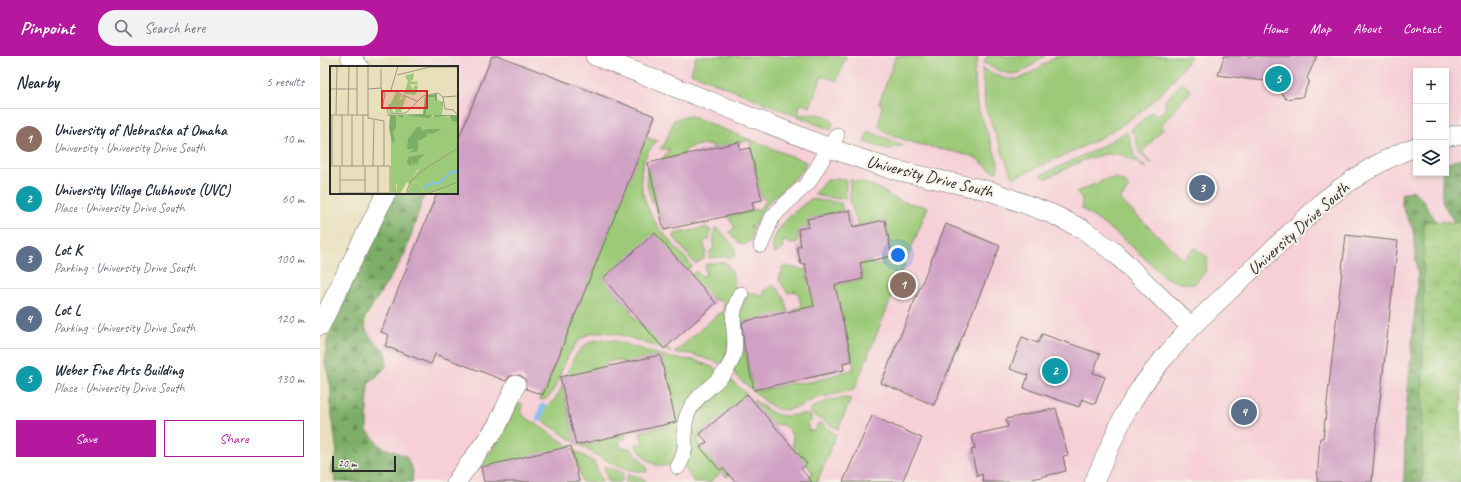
<!DOCTYPE html>
<meta charset="utf-8">
<style>
body{margin:0;font-family:Caveat,sans-serif;background:#f2f2f3;color:#1f2937}
.controls{position:absolute;right:12px;top:12px;display:grid;overflow:hidden;border-radius:0px;box-shadow:0 2px 6px #0003}
.controls button{width:36px;height:36px;display:grid;place-items:center;padding:0;border:0;border-bottom:1px solid #e0e1e3;background:#fff;color:#1f2937;font:20px sans-serif}
.scale{position:absolute;left:12px;bottom:10px;width:64px;box-sizing:border-box;padding-left:4px;border:2px solid #2b2b2b;border-top:0;font-size:11px;line-height:14px;white-space:nowrap;color:#2b2b2b;-webkit-text-stroke:3px #f7f3e8;paint-order:stroke}
.you{position:absolute;left:578px;top:199px;width:14px;height:14px;margin:-10px;border:3px solid #fff;border-radius:50%;background:#1a73e8;box-shadow:0 0 0 6px #1a73e833}
.badge{display:grid;place-items:center;width:26px;height:26px;border-radius:50%;background:#b5179e;color:#fff;font-size:13px;font-weight:700}
.pin{position:absolute;translate:-50% -50%;border:2px solid #fff;box-shadow:0 1px 4px #0006}
.list{margin:0;padding:0;list-style:none}
h2{display:flex;justify-content:space-between;align-items:center;height:52px;margin:0;padding:0 16px;font-size:17px}
h2 small{font-size:13px;font-weight:400;color:#747a83}
.list li{display:grid;grid-template-columns:26px 1fr auto;gap:12px;align-items:center;box-sizing:border-box;height:60px;padding:0 16px;border-top:1px solid #e0e1e3}
.list b{display:block;font-size:15px;white-space:nowrap}
.list p{margin:0;font-size:13px;white-space:nowrap;color:#747a83}
.list em{font-size:13px;font-style:normal;color:#747a83}
.actions{display:flex;gap:8px;padding:12px 16px}
.actions a{flex:1;padding:9px 0;border:1px solid #b5179e;border-radius:0px;text-align:center;font-size:14px;color:#b5179e}
.actions .main{background:#b5179e;color:#fff}
.icon{flex:none;width:22px;height:22px;fill:none;stroke:currentColor;stroke-width:2;stroke-linecap:round;stroke-linejoin:round}
.map{position:relative;flex:none;width:1141px;height:426px;overflow:hidden}
header{display:flex;align-items:center;gap:24px;box-sizing:border-box;height:56px;padding:0 20px;background:#b5179e;color:#fff}
header strong{font-size:19px}
nav{display:flex;gap:22px;margin-inline-start:auto;font-size:14px}
.search{width:280px;height:36px;background:#f2f2f3;display:flex;align-items:center;gap:10px;box-sizing:border-box;padding:0 14px;border-radius:22px;color:#747a83;font-size:15px}
main{display:flex}
aside{flex:1;background:#fff}
.map>svg:first-child{display:block}
</style>
<header>
<strong>Pinpoint</strong>
<div class="search"><svg class="icon" aria-label="search" viewBox="0 0 24 24"><circle cx="10" cy="10" r="6"/><path d="M15 15l6 6"/></svg>Search here</div>
<nav><a>Home</a><a>Map</a><a>About</a><a>Contact</a></nav>
</header>
<main>
<aside>
<h2>Nearby<small>5 results</small></h2>
<ul class="list">
<li><span class="badge" style="background:#8d6e63">1</span><div><b>University of Nebraska at Omaha</b><p>University · University Drive South</p></div><em>10 m</em></li>
<li><span class="badge" style="background:#0f9aa8">2</span><div><b>University Village Clubhouse (UVC)</b><p>Place · University Drive South</p></div><em>60 m</em></li>
<li><span class="badge" style="background:#5c6f8a">3</span><div><b>Lot K</b><p>Parking · University Drive South</p></div><em>100 m</em></li>
<li><span class="badge" style="background:#5c6f8a">4</span><div><b>Lot L</b><p>Parking · University Drive South</p></div><em>120 m</em></li>
<li><span class="badge" style="background:#0f9aa8">5</span><div><b>Weber Fine Arts Building</b><p>Place · University Drive South</p></div><em>130 m</em></li>
</ul>
<div class="actions"><a class="main">Save</a><a>Share</a></div>
</aside>
<div class="map">
<svg width="1141" height="426" viewBox="0 0 1141 426">
<defs>
<pattern id="forest-firs" width="22" height="20" patternUnits="userSpaceOnUse"><rect width="22" height="20" fill="#7dae68"/><path d="M5 1l3.5 6h-7zM16 11l3.5 6h-7z" fill="#678e56"/></pattern>
<pattern id="park-crowns" width="20" height="18" patternUnits="userSpaceOnUse"><rect width="20" height="18" fill="#9cca78"/><path d="M2 6a3 3 0 1 1 6 0M12 15a3 3 0 1 1 6 0" fill="none" stroke="#7fa463"/></pattern>
</defs>
<rect width="100%" height="100%" fill="#f7f3e8"/>
<filter id="ink" filterUnits="userSpaceOnUse"><feTurbulence type="fractalNoise" baseFrequency=".025" numOctaves="2"/><feDisplacementMap in="SourceGraphic" scale="8" xChannelSelector="R" yChannelSelector="G"/><feConvolveMatrix kernelMatrix="1 2 1 2 8 2 1 2 1" color-interpolation-filters="sRGB"/></filter>
<filter id="wash" filterUnits="userSpaceOnUse"><feTurbulence type="fractalNoise" baseFrequency=".012" numOctaves="4" result="noise"/><feDisplacementMap in="SourceGraphic" scale="16" xChannelSelector="R" yChannelSelector="G"/><feGaussianBlur stdDeviation="0.9" result="paint"/><feColorMatrix in="noise" values="0 0 0 0 0 0 0 0 0 0 0 0 0 0 0 0 0 1.4 0 .05"/><feComposite in="paint" operator="in"/></filter>
<g filter="url(#wash)">
<rect width="100%" height="100%" fill="#e9dfbb"/>
<path fill="#f6cfd7" fill-rule="evenodd" d="M93,0H1141V166L1104,165L1100,426H47L38,293L101,137H137V11H99ZM1096,15H1126V117H1096Z"/>
<g fill="#9cca78" stroke="#647a52">
<polygon points="376,0 526,0 517,25 502,20 490,51 481,48 479,51 479,59 499,58 510,62 513,68 511,74 371,17"/>
<path d="M576,0H658L654,16L657,49L678,106L677,116C666,113 661,103 651,100C631,94 570,86 559,70L562,48L559,47Z"/>
<path d="M667,0H725C697,21 695,24 664,7Z"/>
<path d="M738,0H871C827,68 766,90 695,121H692L665,51L662,12C702,35 704,18 738,0Z"/>
<polygon points="862,26 871,35 841,69 844,72 822,96 832,108 819,97 815,79 810,74 832,56 836,59 844,56 846,51 844,46"/>
<path d="M368,59L486,106L483,114L446,149L434,170L431,169L430,171L433,172L431,184L425,189L419,187L409,176L415,172L408,160L439,153L446,145L441,140L431,97L430,84L395,92C386,86 375,89 366,94L363,99L342,104L349,93H340L345,87L354,64Z"/>
<polygon points="548,75 550,76 584,89 568,93 544,86"/>
<path d="M806,76L809,80L815,101L827,113C818,108 812,102 802,99C777,93 747,113 725,123L721,119L777,93Z"/>
<path d="M326,81L337,85C312,108 320,145 338,170C348,184 361,196 372,210L365,216L361,207L341,185L289,230L309,252C310,263 342,284 351,296C332,290 298,275 279,276C241,278 242,340 223,344L219,343L221,338L223,339Z"/>
<path d="M329,108L330,115L342,165C333,148 322,129 329,108Z"/>
<polygon points="517,122 526,124 525,142 519,143 494,139 505,125"/>
<polygon points="796,122 806,127 809,131 800,144 863,203 875,192 888,202 885,216 874,228 859,227 845,221 804,183 762,153 762,142 756,137 758,135 787,123"/>
<path d="M530,124L554,130L580,145L608,151L534,334L494,343L482,350L467,354L457,353L447,347L416,320L413,313L416,266L427,238L437,237L438,240L445,239L444,235L453,229C464,237 466,247 468,259L425,265L420,273L432,327L435,326L439,335L472,327L491,326L534,313L520,253L474,258V253L482,251L477,235L468,237L459,224L460,219H462V211C466,210 480,213 484,214L486,212L488,224L499,223L501,232L543,223L540,207L551,205L552,209L562,208L561,202L572,200L565,164L538,170L530,144Z"/>
<path d="M491,143L521,147L523,155L487,163L489,171L478,175L477,187L470,188L466,185H463L462,194L454,197C447,176 477,153 491,143Z"/>
<polygon points="387,171 388,174 391,174 389,185 386,183 384,185 384,190 386,195 384,203 375,208 354,181 355,178"/>
<path d="M395,172L399,173L415,192V200C406,202 398,200 389,202L390,195L394,192L393,186Z"/>
<path d="M397,206L406,207C425,227 409,281 405,306L399,307L371,298L354,297L397,259L403,256L404,248L401,245L393,243L369,221L376,215L381,220L386,219L385,209Z"/>
<path d="M284,283L291,285L292,284L351,302L374,304L395,312L398,318L363,351C357,364 366,410 344,410C331,411 322,398 315,389L323,387L320,376L346,370L356,357L347,317L342,302L306,307L297,304L285,307L279,313L242,329L254,381L260,380L262,387L268,389L305,378L306,382L299,384L301,392H310L326,410L327,416C295,416 252,384 225,366L221,362C223,348 229,352 235,343C252,320 248,286 284,283Z"/>
<polygon points="405,324 412,325 428,339 423,346 420,344 380,378 381,380 378,385 380,391 409,420 406,421 402,416 390,426 374,426 365,412 369,379 375,355"/>
<polygon points="525,342 531,343 518,373 490,357 490,353 509,344"/>
<path d="M434,344C443,351 454,360 466,360C476,360 481,356 491,360V365L487,369L489,375H495L498,368L501,367L516,379L497,426H483L493,417L473,392C474,378 469,366 452,369L434,347Z"/>
<polygon points="198,347 202,348 201,356 205,361 254,393 158,412 179,384"/>
<polygon points="254,394 274,406 282,426 262,426"/>
<polygon points="284,410 304,417 301,426 288,426"/>
<polygon points="308,418 323,422 326,426 305,426"/>
</g>
<g fill="url(#forest-firs)" stroke="#546c4a">
<polygon points="1141,102 1141,172 1135,167 1122,146 1122,117 1126,117 1126,108"/>
<polygon points="1093,134 1102,143 1124,177 1138,426 1084,426 1085,365 1098,222 1093,174 1082,150 1081,138"/>
<path d="M77,137H105L84,200L44,263C44,278 55,286 66,295V311L48,329L47,374L60,390L86,400L93,415L92,426H16L11,413L17,397L11,352V331L5,307L7,284L53,176Z"/>
</g>
<polygon fill="url(#park-crowns)" stroke="#647a52" points="1104,165 1141,166 1141,426 1102,426"/>
<g fill="none" stroke-linecap="round" stroke-linejoin="round">
<polyline stroke="#80bef3" stroke-width="6" points="219,363 223,350"/>
</g>
<g id="blocks">
<g fill="#d1a1c5">
<polygon points="172,0 179,0 335,60 223,339 206,333 205,323 200,319 190,320 186,325 115,298 111,308 65,290 69,279 61,276 117,137 137,137 137,87"/>
<polygon points="904,0 997,0 987,22 989,25 982,41 966,43 953,26 898,19"/>
<polygon points="419,86 420,94 430,92 442,144 432,146 434,154 344,174 328,107"/>
<polygon points="530,154 533,171 565,164 572,200 540,207 543,223 515,229 532,305 523,307 524,314 434,334 424,289 422,266 494,250 485,208 481,208 479,200 477,191 481,190 478,173 489,171 487,163"/>
<polygon points="626,168 680,190 614,349 561,327"/>
<polygon points="335,177 396,247 344,293 283,222"/>
<polygon points="1026,179 1078,185 1058,361 1057,361 1052,426 997,426 1000,382 1003,382"/>
<polygon points="722,278 780,298 773,317 785,321 775,348 762,343 759,351 704,332 708,319 690,313 702,281 718,287"/>
<polygon points="340,299 356,366 256,389 240,321"/>
<polygon points="427,338 487,408 481,413 492,426 415,426 403,412 400,414 380,391 387,386 380,378"/>
<polygon points="736,352 748,399 743,400 746,415 712,423 713,426 663,426 662,418 657,420 651,394 655,393 652,379 688,371 686,363"/>
<polygon points="552,360 602,382 582,426 523,426"/>
<polygon points="251,390 259,426 164,426 161,411"/>
</g>
</g>
</g>
<g filter="url(#ink)">
<use href="#blocks" fill-opacity="0" stroke="#6e6a5d" stroke-width="1"/>
<g fill="none" stroke-linecap="round" stroke-linejoin="round">
<g stroke="#6e6a5d" stroke-width="16">
<g id="pedestrian">
<polyline points="441,189 452,162 460,153 488,127 517,79"/>
<path d="M358,411C362,404 365,395 365,388C365,377 363,368 368,357C378,334 405,326 413,301C420,279 405,263 421,238"/>
</g>
</g>
<g stroke="#6e6a5d" stroke-width="20">
<g id="minor">
<polyline points="30,0 39,11"/>
<polyline points="275,0 510,92 570,113 670,135 732,158 764,174 795,197 871,271"/>
<polyline points="1126,81 1141,78"/>
<polyline points="0,270 66,137"/>
<polyline points="136,426 177,370 196,329"/>
<path d="M774,426L805,357L821,331L843,303L871,271L1006,143C1033,122 1063,102 1096,91"/>
</g>
</g>
<use href="#pedestrian" stroke="#fff" stroke-width="15"/>
<use href="#minor" stroke="#fff" stroke-width="19"/>
</g>
</g>
<g text-anchor="middle" stroke-width="4" stroke-linejoin="round" paint-order="stroke">
<g font-size="17" fill="#2b2b2b" stroke="#f7f3e8">
<text transform="translate(610 120) rotate(14)" y="6">University Drive South</text>
<text transform="translate(978 172) rotate(-42)" y="6">University Drive South</text>
</g>
</g>
<g transform="translate(10 10)">
<rect width="128" height="128" fill="#e9dfbb"/>
<path d="M84,7L83,14L79,15L88,16L87,19L80,18L83,24L84,20H88L87,26L85,29L74,28L78,15L75,10ZM66,27L71,29L69,34L75,32H70L72,30L76,31L71,46L65,47L66,41L62,43L64,47H60L58,42ZM61,49L128,51V73L117,88L87,104L83,111L82,117L89,116L95,128H77L80,119L77,116L70,128H66L67,119L61,110ZM128,117V128H99L115,124Z" fill="#9cca78"/>
<path d="M107,28V34L113,36L112,49H128V56L122,55L120,50L104,51L97,29ZM95,30L103,49L98,52L74,49L72,52L66,49V62L63,66L65,75L62,77L59,62L60,50L55,49L93,48ZM87,61H91L92,66L96,63H112L102,68L96,67L98,70L88,75V85L79,87L84,83H77L78,73ZM95,88L89,93L88,99L85,97L83,100L82,95L81,101L77,97L78,91Z" fill="#7dae68"/>
<path d="M96,31H105V35H112V49H96ZM128,73V117L115,124L95,128L89,116L78,117L91,101L117,88V81ZM61,110L66,114V128H61Z" fill="#9cca78"/>
<path fill="none" stroke="#80bef3" stroke-width="2" d="M93,122L102,117L109,118L121,106L128,105"/>
<path fill="none" stroke="#9d9781" stroke-width="1" d="M27,0V49M38,0V52L54,55V100M68,0L61,24L87,35M67,9L100,1H128M51,22L55,28L52,43M51,22V3M0,23H27M38,23L51,22M113,31L127,30M60,38L57,44L59,48L76,47L93,30L108,27L113,31L115,43L123,44L128,49M0,49H38M2,49V100H60V128M6,49L7,0M18,49L19,0M12,100V49M22,100V49M33,100V49M43,100L44,54M10,114H35M10,127H60M10,127V100M35,127V100M48,127V100M76,128L80,116L93,104L128,82M97,128L128,116"/>
<path fill="#d62828" fill-opacity="0.15" stroke="#d62828" stroke-width="2" d="M52,25H97V42H52Z"/>
<rect width="128" height="128" fill="none" stroke="#2b2b2b" stroke-width="2"/>
</g>
</svg>
<div class="controls">
<button>+</button>
<button>−</button>
<button><svg class="icon" aria-label="layers" viewBox="0 0 24 24"><path d="M12 4l9 5-9 5-9-5zM3 14l9 5 9-5"/></svg></button>
</div>
<div class="scale">20 m</div>
<div class="you"></div>
<div class="pin badge" style="left:583px;top:229px;background:#8d6e63">1</div>
<div class="pin badge" style="left:735px;top:315px;background:#0f9aa8">2</div>
<div class="pin badge" style="left:882px;top:132px;background:#5c6f8a">3</div>
<div class="pin badge" style="left:924px;top:356px;background:#5c6f8a">4</div>
<div class="pin badge" style="left:958px;top:23px;background:#0f9aa8">5</div>
</div>
</main>
